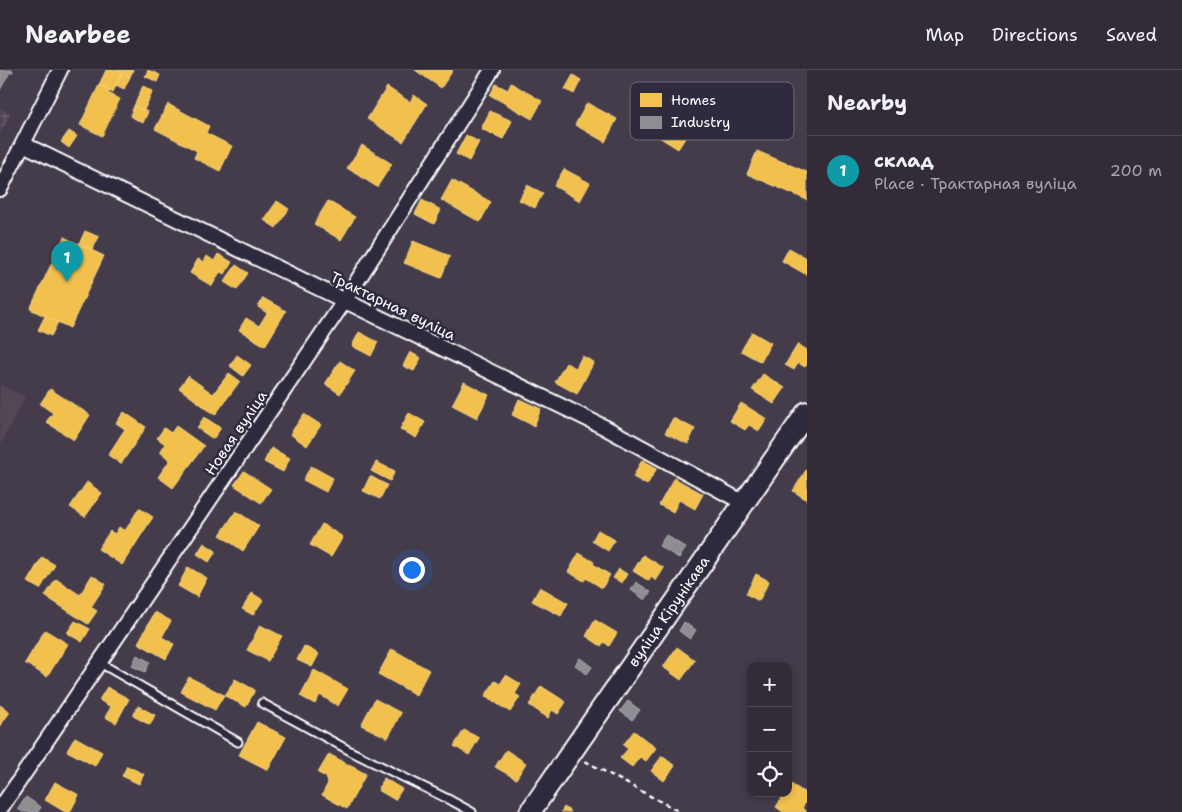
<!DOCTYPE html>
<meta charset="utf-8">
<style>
body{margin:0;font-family:"Shantell Sans",sans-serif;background:#3e3843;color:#f1f3f6}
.controls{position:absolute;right:15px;bottom:15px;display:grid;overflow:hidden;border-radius:10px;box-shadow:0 2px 8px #0003}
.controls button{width:45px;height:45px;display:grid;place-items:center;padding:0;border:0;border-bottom:1px solid #4e4853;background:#332c38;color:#f1f3f6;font:25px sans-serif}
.you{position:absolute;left:411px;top:499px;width:18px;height:18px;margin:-12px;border:4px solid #fff;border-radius:50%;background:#1a73e8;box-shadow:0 0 0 8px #1a73e833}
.badge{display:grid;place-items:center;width:32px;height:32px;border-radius:50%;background:#ffd166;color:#fff;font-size:16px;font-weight:700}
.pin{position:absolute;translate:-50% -41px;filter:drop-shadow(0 1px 2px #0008)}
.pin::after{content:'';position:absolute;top:26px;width:18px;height:15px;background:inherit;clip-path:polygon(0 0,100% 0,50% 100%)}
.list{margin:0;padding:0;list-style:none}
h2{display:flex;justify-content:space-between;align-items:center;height:65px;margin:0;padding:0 20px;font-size:21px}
h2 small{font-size:16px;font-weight:400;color:#a9a7ae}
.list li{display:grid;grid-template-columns:32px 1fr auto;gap:15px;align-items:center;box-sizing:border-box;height:70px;padding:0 20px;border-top:1px solid #4e4853}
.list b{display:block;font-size:19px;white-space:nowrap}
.list p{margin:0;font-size:16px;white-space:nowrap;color:#a9a7ae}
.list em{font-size:16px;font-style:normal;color:#a9a7ae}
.icon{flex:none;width:28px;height:28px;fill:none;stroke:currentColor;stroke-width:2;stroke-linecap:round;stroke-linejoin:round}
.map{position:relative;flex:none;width:807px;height:742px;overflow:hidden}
header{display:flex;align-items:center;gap:30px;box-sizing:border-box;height:70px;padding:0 25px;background:#332c38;border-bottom:1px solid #4e4853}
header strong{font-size:24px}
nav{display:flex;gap:28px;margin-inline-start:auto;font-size:18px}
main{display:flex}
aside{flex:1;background:#332c38}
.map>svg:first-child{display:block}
</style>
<header>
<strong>Nearbee</strong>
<nav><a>Map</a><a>Directions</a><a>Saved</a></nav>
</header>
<main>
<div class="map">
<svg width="807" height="742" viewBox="0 0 807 742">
<defs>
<pattern id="industrial-grid" width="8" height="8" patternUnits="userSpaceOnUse" patternTransform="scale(1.25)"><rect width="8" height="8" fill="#534755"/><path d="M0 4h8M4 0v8" fill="none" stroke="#6d636e"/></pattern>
</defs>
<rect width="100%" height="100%" fill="#443b4b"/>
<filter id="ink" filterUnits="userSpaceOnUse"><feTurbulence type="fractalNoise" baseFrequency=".02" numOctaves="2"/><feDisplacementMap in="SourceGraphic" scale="10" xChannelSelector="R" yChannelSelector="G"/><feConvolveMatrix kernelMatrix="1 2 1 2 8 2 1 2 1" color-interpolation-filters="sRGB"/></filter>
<g filter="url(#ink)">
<polygon fill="#534755" points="0,315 25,327 0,376"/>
<polygon fill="url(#industrial-grid)" points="0,37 10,45 0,64"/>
<g fill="#f2c14e" stroke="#f6d483">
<polygon points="106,0 133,0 130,7 122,3 113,22 99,15"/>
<polygon points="148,0 160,5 157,12 145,6"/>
<polygon points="415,0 453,0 441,18"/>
<polygon points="122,3 130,7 124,19 116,15"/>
<polygon points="573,5 581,10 574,24 565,19"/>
<polygon points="511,13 542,31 532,49 490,25 496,14 508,20"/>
<polygon points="99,15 110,20 108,23 120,29 102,66 80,55"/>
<polygon points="143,16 153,21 144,40 134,36"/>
<polygon points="387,17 410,32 414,25 427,34 403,72 367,49"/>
<polygon points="587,33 617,49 605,72 575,55"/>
<polygon points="168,34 209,56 206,63 232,76 220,101 194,88 197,81 155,59"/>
<polygon points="134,36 148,42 143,53 130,46"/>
<polygon points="490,41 512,51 503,69 481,59"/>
<polygon points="673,47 691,59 678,79 659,67"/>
<polygon points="69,61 77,66 69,78 61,72"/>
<polygon points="466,65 479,72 469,91 456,84"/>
<polygon points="362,75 392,94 377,117 347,98"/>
<polygon points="757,81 807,102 807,130 747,104"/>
<polygon points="564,99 590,113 580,131 554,116"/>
<polygon points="452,110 491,132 480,152 441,130"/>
<polygon points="527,115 543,123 535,138 519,130"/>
<polygon points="422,130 441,140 434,154 415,144"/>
<polygon points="277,131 289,139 276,158 264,150"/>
<polygon points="328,131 355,147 341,170 314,154"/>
<polygon points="85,161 99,167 92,180 79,174"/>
<polygon points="64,167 104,186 70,258 30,239"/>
<polygon points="413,171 450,186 441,208 404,193"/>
<polygon points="789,178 807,188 807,205 782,191"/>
<polygon points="218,184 232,192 225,204 220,202 212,216 190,203 198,189 204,192 207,186 214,191"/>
<polygon points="236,195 248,203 237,220 224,212"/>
<polygon points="263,228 286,241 265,276 239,260 246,248 259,256 267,243 258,237"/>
<polygon points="45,246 58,252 51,266 38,260"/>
<polygon points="359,262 378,272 371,286 352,276"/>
<polygon points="752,262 771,273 761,292 741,281"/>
<polygon points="798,274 807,280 807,295 805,297 798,293 794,300 785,295"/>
<polygon points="410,282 421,288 414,301 403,296"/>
<polygon points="237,285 251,295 243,306 230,296"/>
<polygon points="582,286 594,292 577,324 555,312 566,293 576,298"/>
<polygon points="340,291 355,301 340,324 325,314"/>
<polygon points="229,303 240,311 215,345 179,318 188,306 213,324"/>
<polygon points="763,304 785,318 774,334 752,320"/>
<polygon points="464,312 489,325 477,348 452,335"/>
<polygon points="50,319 90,345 74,370 46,352 53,343 40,334"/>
<polygon points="519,329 541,339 534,356 512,345"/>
<polygon points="741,333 767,349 759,361 749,355 745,360 730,351"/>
<polygon points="124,342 146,357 121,394 108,385 125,359 116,353"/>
<polygon points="409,343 425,352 416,368 400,359"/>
<polygon points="304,344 321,355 307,376 290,364"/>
<polygon points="204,347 221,358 213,369 197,358"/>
<polygon points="673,348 695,359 688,374 665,363"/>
<polygon points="176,356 204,376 173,418 158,407 170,390 160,382 165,374 157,368 164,358 171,363"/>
<polygon points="271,378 290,388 283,402 264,392"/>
<polygon points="642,390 657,398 647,415 633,407"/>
<polygon points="376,392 395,401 390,411 371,401"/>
<polygon points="311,396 333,408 326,422 303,410"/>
<polygon points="806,400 807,401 807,430 793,421"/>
<polygon points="244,401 271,419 261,433 234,415"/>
<polygon points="370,406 387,415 380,429 363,421"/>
<polygon points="674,408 703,424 695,439 679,430 673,442 659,435"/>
<polygon points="87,412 102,423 85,447 70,437"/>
<polygon points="139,438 153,447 122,495 98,479 110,461 115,464 119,457 125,461"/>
<polygon points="236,441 259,456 243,481 220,465"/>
<polygon points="322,454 343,467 331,487 310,475"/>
<polygon points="598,460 615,470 608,481 592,471"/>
<polygon points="204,473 216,481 209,492 197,484"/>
<polygon points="579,483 594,492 593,494 610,505 602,518 586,508 584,511 568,502"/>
<polygon points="643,485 664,498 656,511 651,507 649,511 633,501"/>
<polygon points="42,487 55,495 40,519 27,512"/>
<polygon points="188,497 207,508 197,527 178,516"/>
<polygon points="619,499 627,504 622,513 613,508"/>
<polygon points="756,504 769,511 759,531 746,524"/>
<polygon points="92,505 106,514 91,537 97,541 88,554 45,526 56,509 80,525"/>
<polygon points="540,517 568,533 561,546 532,531"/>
<polygon points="252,523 263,530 253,545 242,539"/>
<polygon points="155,542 171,551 162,567 174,574 166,589 138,573"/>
<polygon points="595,550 617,563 609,576 604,572 601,576 586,566"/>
<polygon points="75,551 90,559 82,572 67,563"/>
<polygon points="260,555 282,566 268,591 247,580"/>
<polygon points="45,560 68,574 47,607 25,593"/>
<polygon points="304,576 319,584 312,597 297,590"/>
<polygon points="677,577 695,590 681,610 663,597"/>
<polygon points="392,579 429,600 416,625 378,604"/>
<polygon points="314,600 348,619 338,636 320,625 315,634 300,626"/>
<polygon points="506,605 521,614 515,624 520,627 510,642 485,626 495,611 500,614"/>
<polygon points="189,607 224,625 215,640 181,622"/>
<polygon points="235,609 255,620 246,637 225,626"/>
<polygon points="541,616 566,632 558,644 552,640 548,648 529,635"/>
<polygon points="107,617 129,629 116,653 105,647 111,637 99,630"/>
<polygon points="375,629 401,643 388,668 361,655"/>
<polygon points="0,635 10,642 0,656"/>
<polygon points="138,636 155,645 150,655 133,646"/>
<polygon points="257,652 286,667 268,700 239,685"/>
<polygon points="464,660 479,668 469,685 454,676"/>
<polygon points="634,661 656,678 646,691 640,687 632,697 620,688 628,679 623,675"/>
<polygon points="75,667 102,682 95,696 67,681"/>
<polygon points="506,680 526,693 516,709 495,697"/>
<polygon points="329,684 366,704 347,739 322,725 328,713 326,707 318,703"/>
<polygon points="662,686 675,696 664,711 651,701"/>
<polygon points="127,696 144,704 139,714 122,706"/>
<polygon points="384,708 402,719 395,730 378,720"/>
<polygon points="55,712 79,725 70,742 65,742 45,730"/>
<polygon points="791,714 807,724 807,730 802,738 807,742 783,742 776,737 785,723 788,723 788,718"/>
<polygon points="564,737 571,742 561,742"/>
</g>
<g fill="#8d8d92" stroke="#afafb3">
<polygon points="0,0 13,0 12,3 10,2 0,20"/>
<polygon points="666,465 686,478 679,488 659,476"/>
<polygon points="636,512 651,522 645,530 631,520"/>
<polygon points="684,552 696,560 690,569 679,561"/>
<polygon points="137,585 150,592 145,602 132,596"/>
<polygon points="580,588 592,597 587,604 575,595"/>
<polygon points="628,631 640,640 632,650 620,641"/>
<polygon points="26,727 41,737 38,742 23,742 18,739"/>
</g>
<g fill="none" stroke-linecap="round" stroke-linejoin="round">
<g stroke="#fff" stroke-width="11">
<g id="lane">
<polyline points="100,593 238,672"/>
<polyline points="262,633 354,683 450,730 472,742"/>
</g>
</g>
<g stroke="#fff" stroke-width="18">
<g id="street">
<polyline points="23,74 604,357 744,433"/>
<polyline points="0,119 60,0"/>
<polyline points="0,739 345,230 492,0"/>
</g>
</g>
<g stroke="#fff" stroke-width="24">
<g id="secondary">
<path id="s1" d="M530,742L807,342"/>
</g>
</g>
<polyline stroke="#fff" stroke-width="2.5" stroke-dasharray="5 4" stroke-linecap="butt" points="585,691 680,742"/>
<use href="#lane" stroke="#2f2a3d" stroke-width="7"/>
<use href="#street" stroke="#2f2a3d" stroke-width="14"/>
<use href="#secondary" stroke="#2f2a3d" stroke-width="20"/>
</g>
</g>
<g text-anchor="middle" stroke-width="5" stroke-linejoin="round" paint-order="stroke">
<g font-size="15" fill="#fff" stroke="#2f2a3d">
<text transform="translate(393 236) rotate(26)" y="5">Трактарная вуліца</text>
<text transform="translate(236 363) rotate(-56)" y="5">Новая вуліца</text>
<text dy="5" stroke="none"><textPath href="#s1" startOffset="244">вуліца Кірунікава</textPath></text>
</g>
</g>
<rect x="630" y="12" width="164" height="58" rx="8" fill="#2f2a3d" stroke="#6d6a77" stroke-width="1"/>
<rect x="640" y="23" width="22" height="14" fill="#f2c14e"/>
<rect x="640" y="46" width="22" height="13" fill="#8d8d92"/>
<g font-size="14" fill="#fff">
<text x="671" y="35">Homes</text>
<text x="671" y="57">Industry</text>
</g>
</svg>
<div class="controls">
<button>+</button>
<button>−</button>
<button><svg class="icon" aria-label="locate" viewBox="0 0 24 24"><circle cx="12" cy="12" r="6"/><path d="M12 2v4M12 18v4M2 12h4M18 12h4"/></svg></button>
</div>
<div class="you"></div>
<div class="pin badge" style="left:67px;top:212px;background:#0f9aa8">1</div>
</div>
<aside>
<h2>Nearby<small></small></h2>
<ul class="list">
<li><span class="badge" style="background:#0f9aa8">1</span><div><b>склад</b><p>Place · Трактарная вуліца</p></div><em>200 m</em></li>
</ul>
</aside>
</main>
